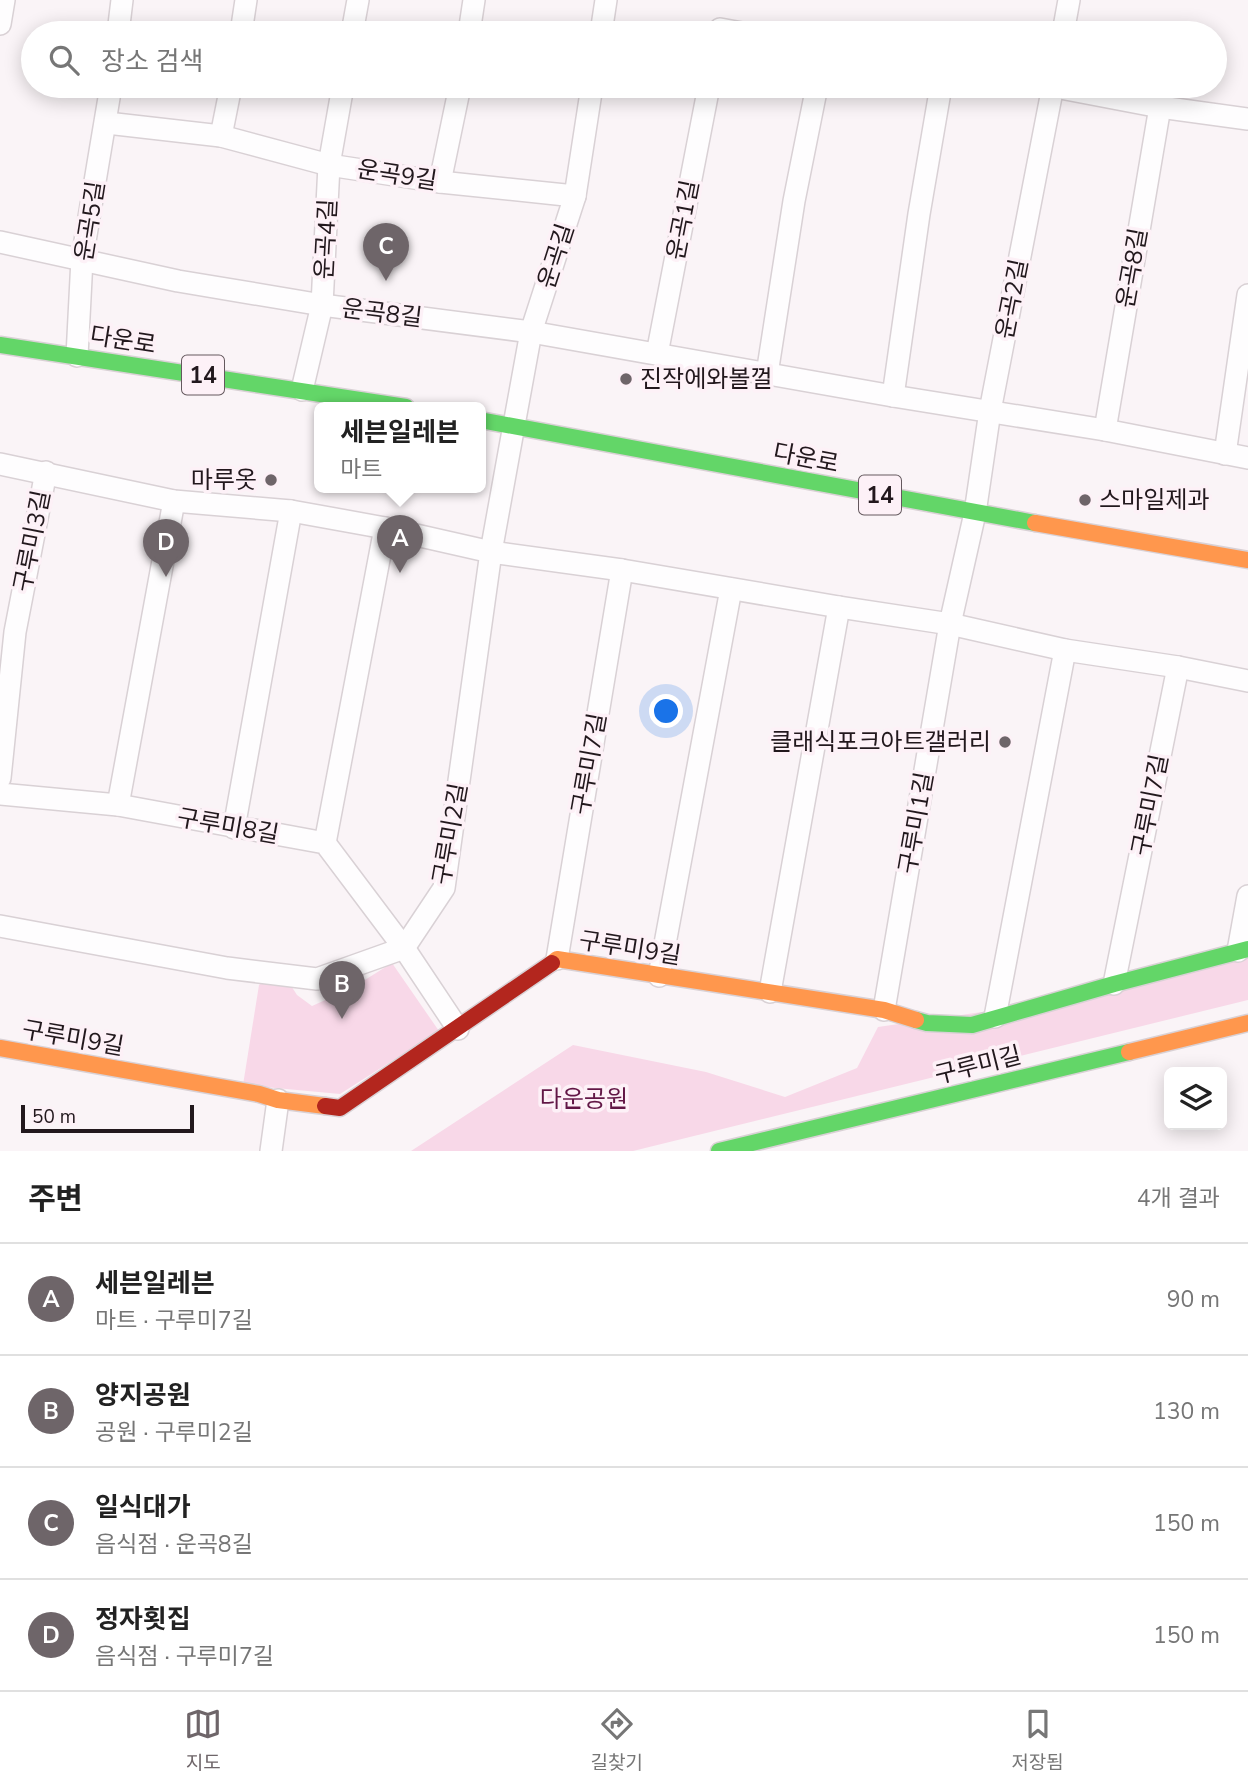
<!DOCTYPE html>
<html lang="ko">
<meta charset="utf-8">
<style>
body{margin:0;font-family:"Nunito Sans","Noto Sans KR",sans-serif;background:#f6f6f6;color:#222}
.controls{position:absolute;right:21px;bottom:21px;display:grid;overflow:hidden;border-radius:10px;box-shadow:0 4px 18px #0003}
.controls button{width:63px;height:63px;display:grid;place-items:center;padding:0;border:0;border-bottom:2px solid #e0e0e0;background:#fff;color:#222;font:35px sans-serif}
.scale{position:absolute;left:21px;bottom:18px;width:173px;box-sizing:border-box;padding-left:7px;border:4px solid #22181d;border-top:0;font-size:19px;line-height:24px;white-space:nowrap;color:#22181d;-webkit-text-stroke:5px #fdf1f7;paint-order:stroke}
.you{position:absolute;left:667px;top:712px;width:24px;height:24px;margin:-18px;border:5px solid #fff;border-radius:50%;background:#1a73e8;box-shadow:0 0 0 10px #1a73e833}
.badge{display:grid;place-items:center;width:46px;height:46px;border-radius:50%;background:#6e6569;color:#fff;font-size:23px;font-weight:700}
.pin{position:absolute;translate:-50% -58px;filter:drop-shadow(0 2px 4px #0008)}
.pin::after{content:'';position:absolute;top:37px;width:24px;height:21px;background:inherit;clip-path:polygon(0 0,100% 0,50% 100%)}
.popup{position:absolute;left:314px;top:402px;width:172px;height:91px;box-sizing:border-box;display:grid;place-content:center;border-radius:10px;background:#fff;filter:drop-shadow(0 2px 5px #0005);font-size:23px;white-space:nowrap;color:#767676}
.popup b{font-size:26px;color:#222}
.popup::after{content:'';position:absolute;left:50%;top:100%;margin-left:-14px;border:14px solid transparent;border-top-color:#fff}
.list{margin:0;padding:0;list-style:none}
h2{display:flex;justify-content:space-between;align-items:center;height:91px;margin:0;padding:0 28px;font-size:30px}
h2 small{font-size:23px;font-weight:400;color:#767676}
.list li{display:grid;grid-template-columns:46px 1fr auto;gap:21px;align-items:center;box-sizing:border-box;height:112px;padding:0 28px;border-top:2px solid #e0e0e0}
.list b{display:block;font-size:26px;white-space:nowrap}
.list p{margin:0;font-size:23px;white-space:nowrap;color:#767676}
.list em{font-size:23px;font-style:normal;color:#767676}
.icon{flex:none;width:38px;height:38px;fill:none;stroke:currentColor;stroke-width:2;stroke-linecap:round;stroke-linejoin:round}
.map{position:relative;flex:none;width:1248px;height:1151px;overflow:hidden}
.search{position:absolute;background:#fff;box-shadow:0 4px 18px #0003;left:21px;right:21px;top:21px;height:77px;display:flex;align-items:center;gap:18px;box-sizing:border-box;padding:0 24px;border-radius:38px;color:#767676;font-size:26px}
.sheet{height:539px;background:#fff}
nav{display:flex;justify-content:space-around;align-items:center;box-sizing:border-box;height:98px;border-top:2px solid #e0e0e0;background:#fff;font-size:19px;color:#767676}
nav a{display:grid;justify-items:center;gap:4px}
nav .on{color:#6e6569}
.map>svg:first-child{display:block}
</style>
<div class="map">
<svg width="1248" height="1151" viewBox="0 0 1248 1151">
<rect width="100%" height="100%" fill="#faf4f7"/>
<g fill="#f8d8e8">
<polygon points="1248,955 1248,1000 633,1151 411,1151 573,1045 706,1072 785,1097 857,1068 878,1027 1044,1003"/>
<polygon points="392,963 439,1031 340,1094 243,1085 259,985 271,975 286,978 297,995 312,1006 352,988"/>
</g>
<g fill="none" stroke-linecap="round" stroke-linejoin="round">
<g stroke="#d9d1d5" stroke-width="24">
<g id="street">
<polyline points="0,24 4,0"/>
<polyline points="118,33 122,0"/>
<polyline points="241,33 246,0"/>
<polyline points="352,33 358,0"/>
<polyline points="469,33 474,0"/>
<polyline points="601,33 606,0"/>
<polyline points="719,33 720,29 742,33"/>
<polyline points="1063,33 1069,0"/>
<polyline points="1050,86 1160,107 1248,119"/>
<polyline points="107,123 221,136 329,165 440,182 575,196"/>
<polyline points="221,136 231,86"/>
<polyline points="440,182 460,86"/>
<polyline points="0,242 178,281 322,305 531,332 893,396 1105,430 1248,458"/>
<polyline points="657,354 709,86"/>
<polyline points="77,356 82,259 111,86"/>
<polyline points="767,374 794,201 817,86"/>
<polyline points="302,390 322,305 329,165 343,86"/>
<polyline points="893,396 919,214 941,86"/>
<polyline points="1105,430 1160,107"/>
<polyline points="1225,454 1248,295"/>
<polyline points="0,464 174,501 291,511 385,528 491,552 622,570 839,607 950,624 1065,650 1178,667 1248,681"/>
<polyline points="0,778 15,632 46,472"/>
<polyline points="0,794 118,805 325,843 404,948 458,1029"/>
<polyline points="118,805 174,501"/>
<polyline points="234,828 291,511"/>
<polyline points="325,843 385,528"/>
<polyline points="0,926 227,968 317,979 404,948 444,888 491,552 514,425 531,332 575,196 592,86"/>
<polyline points="1238,951 1248,896"/>
<polyline points="557,959 622,570"/>
<polyline points="659,976 731,589"/>
<polyline points="1114,984 1178,667"/>
<polyline points="770,992 839,607"/>
<polyline points="884,1010 950,624 975,513 990,411 1053,86"/>
<polyline points="995,1017 1065,650"/>
<polyline points="271,1151 278,1100"/>
</g>
</g>
<g stroke="#d9d1d5" stroke-width="19">
<g id="fast">
<polyline points="0,345 406,407"/>
<polyline points="480,420 1035,523"/>
<polyline points="916,1020 927,1023 972,1025 1114,984 1248,949"/>
<polyline points="719,1151 1129,1052"/>
</g>
</g>
<g stroke="#d9d1d5" stroke-width="19">
<g id="slow">
<polyline points="1035,523 1248,560"/>
<polyline points="552,963 557,959 884,1010 916,1020"/>
<polyline points="0,1048 259,1094 278,1100 325,1106"/>
<polyline points="1129,1052 1248,1023"/>
</g>
</g>
<g stroke="#d9d1d5" stroke-width="19">
<polyline id="jam" points="325,1106 340,1108 552,963"/>
</g>
<use href="#street" stroke="#fefdfe" stroke-width="21"/>
<use href="#fast" stroke="#63d668" stroke-width="16"/>
<use href="#slow" stroke="#ff974d" stroke-width="16"/>
<use href="#jam" stroke="#b3261e" stroke-width="16"/>
</g>
<g fill="#6e6569" stroke="#fdf1f7" stroke-width="2.5">
<circle cx="626" cy="379" r="7"/>
<circle cx="271" cy="480" r="7"/>
<circle cx="1085" cy="500" r="7"/>
<circle cx="1005" cy="742" r="7"/>
</g>
<g text-anchor="middle" stroke-width="7" stroke-linejoin="round" paint-order="stroke">
<g fill="#fdf1f7" stroke="#64595e" stroke-width="2">
<rect x="182" y="355.5" width="42" height="39" rx="5"/>
<rect x="859" y="475.5" width="42" height="39" rx="5"/>
</g>
<g font-size="23" font-weight="bold" fill="#22181d">
<text x="203" y="383">14</text>
<text x="880" y="503">14</text>
</g>
<g font-size="24" fill="#22181d" stroke="#fdf1f7">
<text transform="translate(397 175) rotate(9)" y="8">운곡9길</text>
<text transform="translate(683 220) rotate(-79)" y="8">운곡1길</text>
<text transform="translate(90 221) rotate(-81)" y="8">운곡5길</text>
<text transform="translate(326 239) rotate(-87)" y="8">운곡4길</text>
<text transform="translate(556 256) rotate(-72)" y="8">운곡길</text>
<text transform="translate(1132 268) rotate(-80)" y="8">운곡8길</text>
<text transform="translate(1012 299) rotate(-79)" y="8">운곡2길</text>
<text transform="translate(382 313) rotate(7)" y="8">운곡8길</text>
<text transform="translate(123 340) rotate(9)" y="8">다운로</text>
<text transform="translate(806 458) rotate(11)" y="8">다운로</text>
<text transform="translate(32 541) rotate(-79)" y="8">구루미3길</text>
<text transform="translate(589 764) rotate(-80)" y="8">구루미7길</text>
<text transform="translate(1150 805) rotate(-79)" y="8">구루미7길</text>
<text transform="translate(916 823) rotate(-80)" y="8">구루미1길</text>
<text transform="translate(228 826) rotate(10)" y="8">구루미8길</text>
<text transform="translate(450 834) rotate(-80)" y="8">구루미2길</text>
<text transform="translate(630 948) rotate(9)" y="8">구루미9길</text>
<text transform="translate(73 1038) rotate(10)" y="8">구루미9길</text>
<text transform="translate(978 1065) rotate(-14)" y="8">구루미길</text>
</g>
<g font-size="24" fill="#22181d" stroke="#fdf1f7" text-anchor="start">
<text x="640" y="387">진작에와볼껄</text>
<text x="257" y="488" text-anchor="end">마루옷</text>
<text x="1099" y="508">스마일제과</text>
<text x="991" y="750" text-anchor="end">클래식포크아트갤러리</text>
</g>
<g font-size="24" fill="#621746" stroke="#fdf1f7">
<text x="584" y="1107">다운공원</text>
</g>
</g>
</svg>
<div class="controls">
<button><svg class="icon" aria-label="layers" viewBox="0 0 24 24"><path d="M12 4l9 5-9 5-9-5zM3 14l9 5 9-5"/></svg></button>
</div>
<div class="scale">50 m</div>
<div class="you"></div>
<div class="pin badge" style="left:400px;top:573px">A</div>
<div class="popup"><b>세븐일레븐</b>마트</div>
<div class="pin badge" style="left:342px;top:1019px">B</div>
<div class="pin badge" style="left:386px;top:281px">C</div>
<div class="pin badge" style="left:166px;top:577px">D</div>
<div class="search"><svg class="icon" aria-label="search" viewBox="0 0 24 24"><circle cx="10" cy="10" r="6"/><path d="M15 15l6 6"/></svg>장소 검색</div>
</div>
<section class="sheet">
<h2>주변<small>4개 결과</small></h2>
<ul class="list">
<li><span class="badge">A</span><div><b>세븐일레븐</b><p>마트 · 구루미7길</p></div><em>90 m</em></li>
<li><span class="badge">B</span><div><b>양지공원</b><p>공원 · 구루미2길</p></div><em>130 m</em></li>
<li><span class="badge">C</span><div><b>일식대가</b><p>음식점 · 운곡8길</p></div><em>150 m</em></li>
<li><span class="badge">D</span><div><b>정자횟집</b><p>음식점 · 구루미7길</p></div><em>150 m</em></li>
</ul>
</section>
<nav>
<a class="on"><svg class="icon" aria-label="map" viewBox="0 0 24 24"><path d="M3 6l6-2 6 2 6-2v14l-6 2-6-2-6 2zM9 4v14M15 6v14"/></svg>지도</a>
<a><svg class="icon" aria-label="directions" viewBox="0 0 24 24"><path d="M12 3l9 9-9 9-9-9zM9 14v-3h6M13 9l2 2-2 2"/></svg>길찾기</a>
<a><svg class="icon" aria-label="saved" viewBox="0 0 24 24"><path d="M7 4h10v16l-5-4-5 4z"/></svg>저장됨</a>
</nav>
